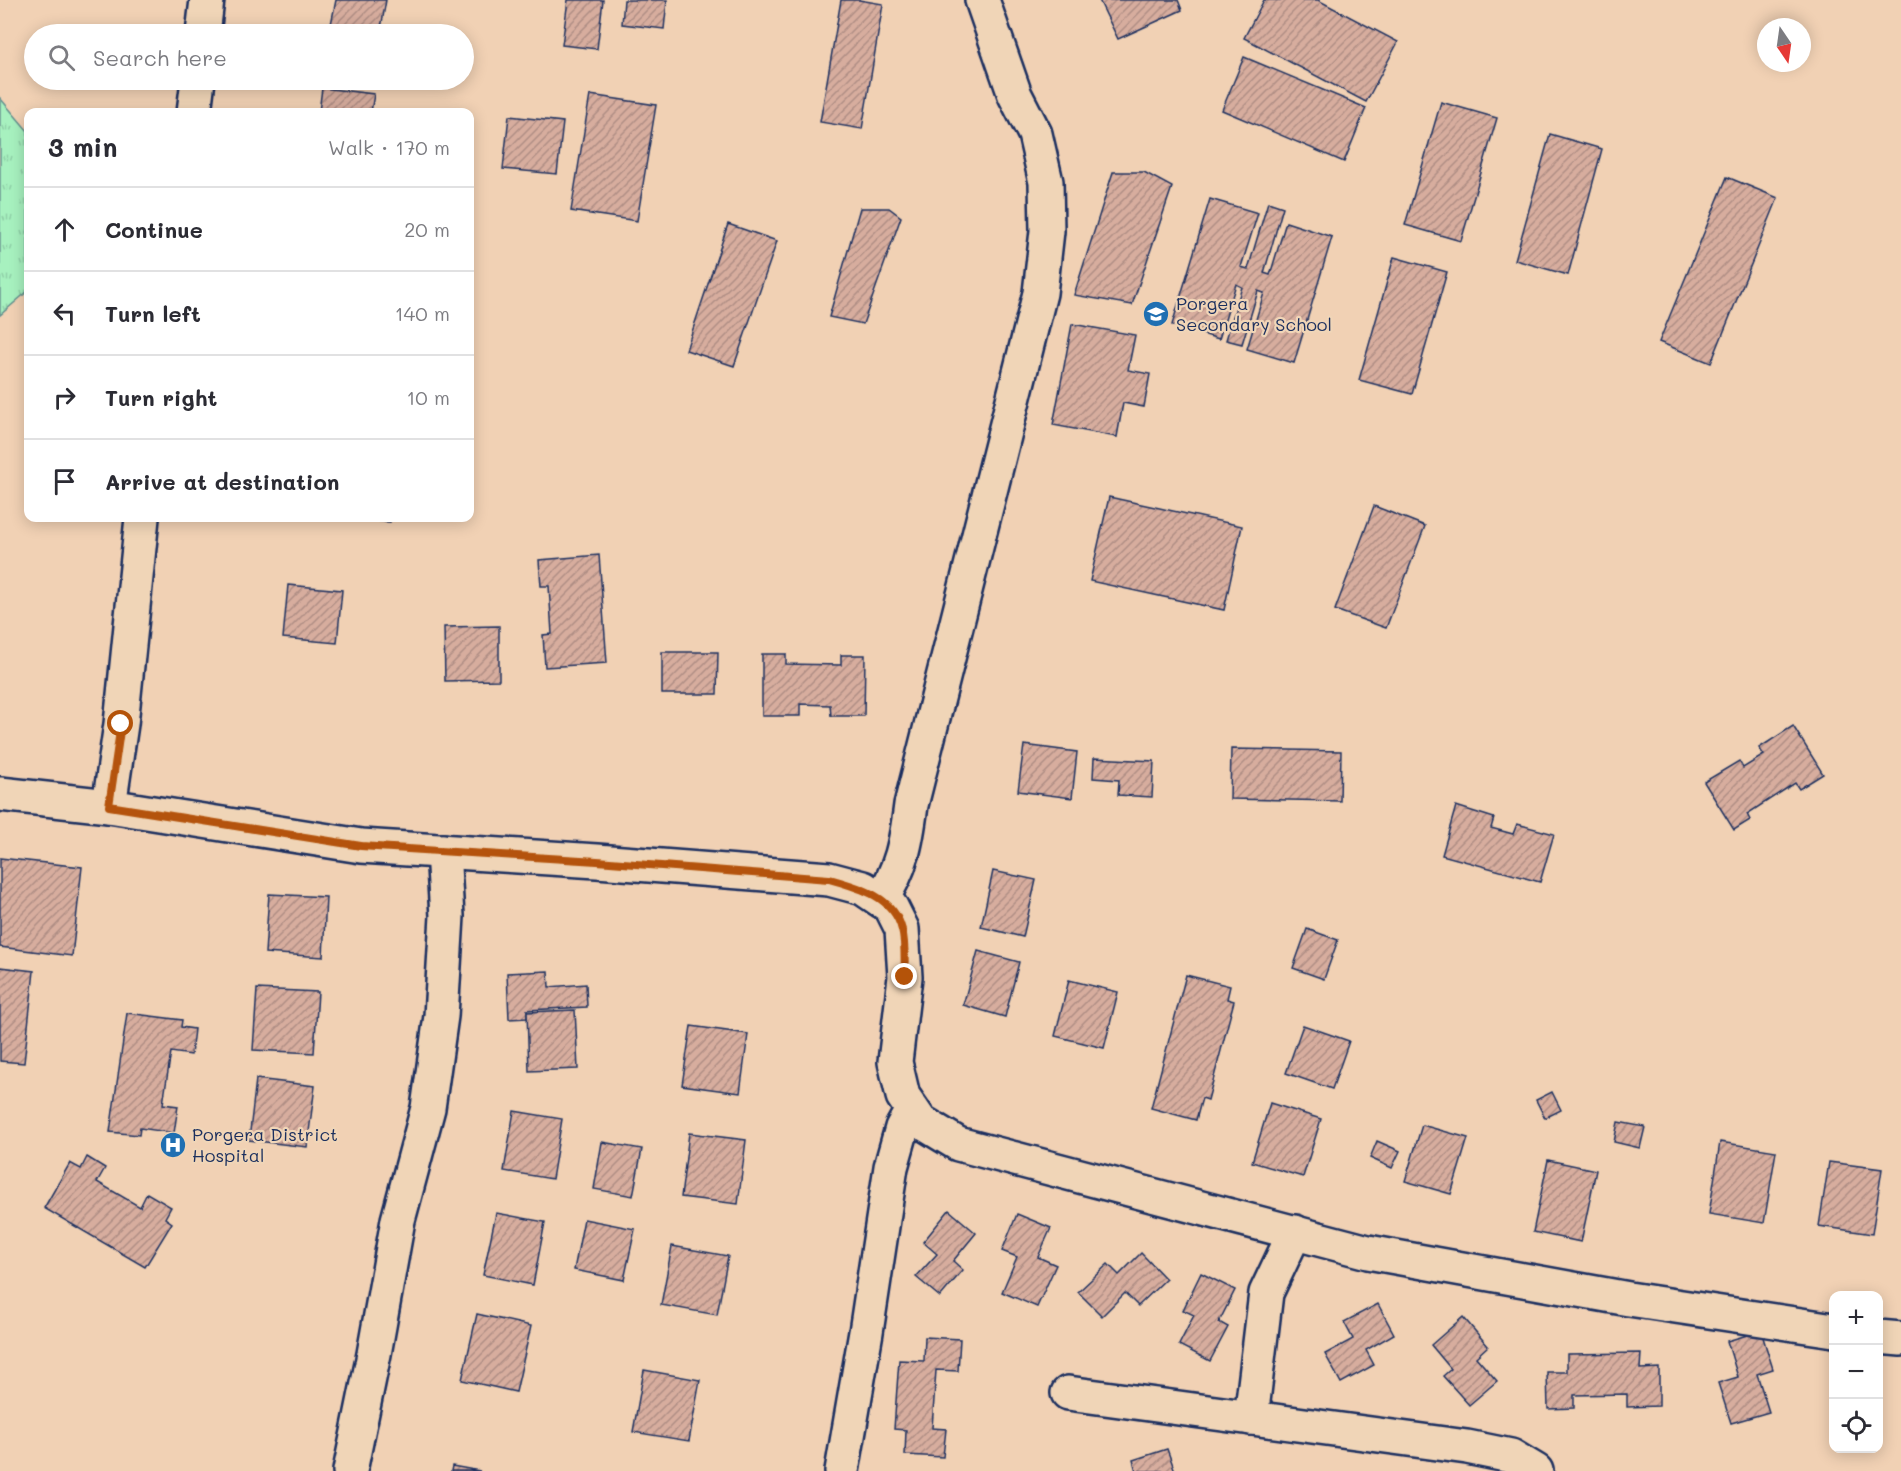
<!DOCTYPE html>
<meta charset="utf-8">
<style>
body{margin:0;font-family:Mali,sans-serif;background:#f7f7f7;color:#2b2b33}
.controls{position:absolute;right:18px;bottom:18px;display:grid;overflow:hidden;border-radius:12px;box-shadow:0 3px 15px #0003}
.controls button{width:54px;height:54px;display:grid;place-items:center;padding:0;border:0;border-bottom:2px solid #e1e1e2;background:#fff;color:#2b2b33;font:30px sans-serif}
.compass{position:absolute;left:1757px;top:18px;width:54px;height:54px;border-radius:50%;background:#fff;box-shadow:0 3px 15px #0003;rotate:167deg}
.stop{position:absolute;width:18px;height:18px;margin:-14px;border:4px solid #b45309;border-radius:50%;background:#fff}
.stop.end{background:#b45309;border-color:#fff;box-shadow:0 2px 6px #0008}
.list{margin:0;padding:0;list-style:none}
h2{display:flex;justify-content:space-between;align-items:center;height:78px;margin:0;padding:0 24px;font-size:26px}
h2 small{font-size:20px;font-weight:400;color:#7c7c81}
.list li{display:grid;grid-template-columns:39px 1fr auto;gap:18px;align-items:center;box-sizing:border-box;height:84px;padding:0 24px;border-top:2px solid #e1e1e2}
.list b{display:block;font-size:22px;white-space:nowrap}
.list em{font-size:20px;font-style:normal;color:#7c7c81}
.icon{flex:none;width:33px;height:33px;fill:none;stroke:currentColor;stroke-width:2;stroke-linecap:round;stroke-linejoin:round}
.map{position:relative;flex:none;width:1901px;height:1471px;overflow:hidden}
.search{position:absolute;background:#fff;box-shadow:0 3px 15px #0003;left:24px;top:24px;width:450px;height:66px;display:flex;align-items:center;gap:15px;box-sizing:border-box;padding:0 21px;border-radius:33px;color:#7c7c81;font-size:22px}
.panel{position:absolute;background:#fff;box-shadow:0 3px 15px #0003;left:24px;top:108px;width:450px;height:414px;border-radius:12px}
.map>svg:first-child{display:block}
</style>
<div class="map">
<svg width="1901" height="1471" viewBox="0 0 1901 1471">
<defs>
<pattern id="park-tufts" width="24" height="20" patternUnits="userSpaceOnUse" patternTransform="scale(1.5)"><rect width="24" height="20" fill="#a7f1bf"/><path d="M3 7l-1-3M5 7V3M7 7l1-3M15 17l-1-3M17 17v-4M19 17l1-3" fill="none" stroke="#8fcfa7"/></pattern>
<pattern id="building-hatch" width="6" height="6" patternUnits="userSpaceOnUse" patternTransform="scale(1.5)"><rect width="6" height="6" fill="#d7ad9e"/><path d="M-1 1l2-2M0 6l6-6M5 7l2-2" fill="none" stroke="#ae8d84"/></pattern>
</defs>
<rect width="100%" height="100%" fill="#f1d1b4"/>
<filter id="ink" filterUnits="userSpaceOnUse"><feTurbulence type="fractalNoise" baseFrequency=".0167" numOctaves="2"/><feDisplacementMap in="SourceGraphic" scale="12" xChannelSelector="R" yChannelSelector="G"/><feConvolveMatrix kernelMatrix="1 2 1 2 8 2 1 2 1" color-interpolation-filters="sRGB"/></filter>
<g filter="url(#ink)">
<polygon fill="url(#park-tufts)" stroke="#61908e" stroke-width="1.5" points="0,98 28,131 28,291 0,315"/>
<g fill="url(#building-hatch)" stroke="#1b2f5e" stroke-width="1.5">
<polygon points="336,0 386,0 380,34 329,34"/>
<polygon points="568,0 603,0 597,49 562,45"/>
<polygon points="624,0 667,0 664,29 622,24"/>
<polygon points="841,0 859,0 883,4 862,129 820,122"/>
<polygon points="1099,0 1178,0 1182,10 1118,39"/>
<polygon points="1264,0 1318,0 1398,42 1366,102 1244,38"/>
<polygon points="1244,57 1366,108 1344,162 1222,110"/>
<polygon points="322,88 374,94 371,112 319,112"/>
<polygon points="590,95 656,105 637,221 571,211"/>
<polygon points="1441,102 1497,118 1461,241 1405,225"/>
<polygon points="509,116 563,122 557,174 503,169"/>
<polygon points="1550,134 1602,149 1568,275 1515,260"/>
<polygon points="1113,172 1144,172 1172,187 1132,305 1074,295"/>
<polygon points="1727,177 1778,198 1711,363 1659,342"/>
<polygon points="1210,199 1258,213 1241,267 1248,269 1268,202 1283,207 1264,273 1270,275 1286,222 1332,237 1294,363 1247,349 1264,293 1258,291 1242,344 1226,340 1242,287 1236,284 1219,339 1172,325"/>
<polygon points="860,208 889,208 901,217 863,324 829,317"/>
<polygon points="728,224 777,241 734,366 686,350"/>
<polygon points="1394,257 1447,272 1412,394 1359,380"/>
<polygon points="1072,324 1135,335 1128,370 1150,374 1144,407 1123,403 1117,437 1053,425"/>
<polygon points="1109,497 1242,526 1224,610 1090,581"/>
<polygon points="1374,506 1425,526 1386,628 1335,610"/>
<polygon points="338,518 390,518 390,522 338,519"/>
<polygon points="599,555 607,663 545,667 543,635 552,634 549,586 541,586 539,560"/>
<polygon points="288,585 342,590 337,643 283,638"/>
<polygon points="499,626 499,680 445,681 444,627"/>
<polygon points="662,652 718,652 717,694 662,694"/>
<polygon points="762,654 786,654 786,664 841,665 841,655 865,655 864,716 831,716 830,705 800,704 800,716 762,716"/>
<polygon points="1793,726 1823,774 1799,789 1795,783 1747,814 1750,820 1734,830 1704,782 1739,761 1743,768 1764,755 1759,748"/>
<polygon points="1024,745 1077,752 1072,798 1018,791"/>
<polygon points="1231,749 1341,751 1340,801 1230,799"/>
<polygon points="1094,758 1154,761 1152,797 1118,795 1119,780 1093,778"/>
<polygon points="1456,806 1494,818 1491,828 1513,834 1517,824 1554,834 1540,882 1442,855"/>
<polygon points="0,858 82,867 72,956 0,947"/>
<polygon points="993,871 1036,880 1023,937 981,927"/>
<polygon points="269,894 326,897 323,957 265,953"/>
<polygon points="1307,929 1338,940 1324,979 1293,968"/>
<polygon points="978,951 1019,962 1005,1017 963,1005"/>
<polygon points="0,967 34,971 24,1063 0,1061"/>
<polygon points="548,971 549,987 586,984 587,1007 527,1010 527,1018 509,1019 507,973"/>
<polygon points="1186,975 1230,986 1227,999 1234,1001 1208,1100 1202,1098 1196,1120 1151,1108"/>
<polygon points="1069,980 1118,992 1104,1048 1055,1036"/>
<polygon points="257,989 318,992 314,1053 253,1050"/>
<polygon points="575,1010 578,1069 529,1071 527,1012"/>
<polygon points="127,1013 182,1020 181,1027 194,1029 191,1055 171,1052 163,1104 178,1106 174,1133 140,1128 139,1135 110,1132"/>
<polygon points="1303,1025 1349,1041 1332,1089 1286,1073"/>
<polygon points="691,1026 748,1034 740,1093 682,1085"/>
<polygon points="256,1079 315,1086 307,1147 249,1140"/>
<polygon points="1552,1092 1561,1110 1545,1118 1536,1100"/>
<polygon points="1270,1103 1321,1119 1303,1177 1252,1162"/>
<polygon points="514,1111 562,1119 552,1179 504,1171"/>
<polygon points="1618,1122 1645,1127 1640,1148 1614,1142"/>
<polygon points="1422,1125 1468,1138 1451,1194 1405,1181"/>
<polygon points="689,1133 746,1140 738,1204 681,1197"/>
<polygon points="1377,1141 1400,1151 1392,1168 1370,1158"/>
<polygon points="602,1142 642,1149 633,1196 594,1189"/>
<polygon points="1720,1142 1776,1151 1764,1223 1709,1214"/>
<polygon points="87,1157 105,1168 97,1182 140,1207 147,1193 171,1207 165,1218 172,1223 145,1267 44,1208 70,1163 81,1169"/>
<polygon points="1548,1160 1596,1170 1581,1242 1533,1232"/>
<polygon points="1829,1162 1882,1169 1872,1234 1819,1226"/>
<polygon points="949,1210 976,1233 953,1261 963,1270 940,1297 916,1277 937,1254 923,1242"/>
<polygon points="496,1213 545,1222 533,1285 483,1275"/>
<polygon points="1017,1214 1051,1228 1038,1257 1056,1265 1037,1307 1002,1292 1017,1257 1002,1251"/>
<polygon points="584,1219 635,1229 624,1280 574,1270"/>
<polygon points="672,1246 728,1256 717,1315 661,1305"/>
<polygon points="1141,1253 1166,1279 1138,1306 1125,1293 1102,1316 1078,1292 1108,1264 1119,1275"/>
<polygon points="1201,1273 1235,1290 1219,1322 1228,1327 1210,1361 1179,1345 1194,1315 1183,1310"/>
<polygon points="1378,1304 1394,1334 1366,1350 1374,1365 1341,1383 1325,1354 1353,1339 1344,1322"/>
<polygon points="477,1314 531,1326 516,1392 462,1380"/>
<polygon points="1463,1317 1488,1346 1476,1357 1497,1381 1469,1405 1443,1376 1451,1369 1431,1345"/>
<polygon points="1761,1331 1773,1369 1757,1374 1769,1412 1731,1423 1718,1383 1738,1377 1727,1341"/>
<polygon points="925,1337 960,1339 958,1371 936,1370 932,1428 946,1429 943,1457 905,1455 906,1430 894,1429 899,1360 924,1361"/>
<polygon points="1641,1353 1640,1369 1659,1368 1659,1406 1627,1407 1627,1394 1574,1395 1574,1408 1548,1409 1547,1372 1567,1372 1567,1354"/>
<polygon points="644,1370 700,1380 689,1441 633,1432"/>
<polygon points="1167,1449 1175,1471 1136,1471 1133,1460"/>
<polygon points="452,1466 480,1471 451,1471"/>
</g>
<g fill="none" stroke-linecap="round" stroke-linejoin="round">
<g stroke="#1b2f5e" stroke-width="38">
<g id="street">
<polyline points="203,34 207,0"/>
<polyline points="194,112 198,80"/>
<polyline points="0,794 109,806 361,846 597,861 829,879 863,888 891,907 902,929 905,977 895,1062 903,1096 920,1121 958,1144 1368,1252 1629,1299 1834,1330"/>
<polyline points="109,806 121,724 142,518"/>
<path d="M881,900C902,867 906,844 911,805L1040,293L1047,231L1046,182L1035,134L1015,95L982,0"/>
<polyline points="1878,1337 1901,1339"/>
<polyline points="1068,1393 1467,1447 1511,1456 1536,1471"/>
<polyline points="1251,1418 1266,1293 1295,1232"/>
<polyline points="350,1471 374,1354 398,1220 428,1108 441,1016 447,916 443,851"/>
<polyline points="842,1471 866,1332 891,1167 902,1128 912,1110"/>
</g>
</g>
<use href="#street" stroke="#f0d5b7" stroke-width="33"/>
</g>
</g>
<g fill="none" stroke-linecap="round" stroke-linejoin="round" filter="url(#ink)">
<path stroke="#b45309" stroke-width="8" d="M121,724L109,806L361,846L597,861L829,879C858,887 894,896 902,930C906,944 904,962 905,977"/>
</g>
<defs>
<g id="school-disc" transform="scale(1.35)"><circle r="9.5" fill="#1f6fb2" stroke="#f0d5b7"/><path d="M0-5L7-2L0 1L-7-2ZM-4 1L0 2.5L4 1V4Q0 6-4 4Z" fill="#fff"/></g>
<g id="hospital-disc" transform="scale(1.35)"><circle r="9.5" fill="#1f6fb2" stroke="#f0d5b7"/><path d="M-5-5h3v3.5h4V-5h3V5h-3V1.5h-4V5h-3Z" fill="#fff"/></g>
</defs>
<g fill-rule="evenodd">
<use href="#school-disc" x="1156" y="314"/>
<use href="#hospital-disc" x="173" y="1145"/>
</g>
<g text-anchor="middle" stroke-width="4.5" stroke-linejoin="round" paint-order="stroke">
<g font-size="18" fill="#1b2f5e" stroke="#f0d5b7" text-anchor="start">
<text x="1176" y="310">Porgera<tspan x="1176" dy="21">Secondary School</tspan></text>
<text x="192" y="1141">Porgera District<tspan x="192" dy="21">Hospital</tspan></text>
</g>
</g>
</svg>
<div class="controls">
<button>+</button>
<button>−</button>
<button><svg class="icon" aria-label="locate" viewBox="0 0 24 24"><circle cx="12" cy="12" r="6"/><path d="M12 2v4M12 18v4M2 12h4M18 12h4"/></svg></button>
</div>
<svg class="compass" viewBox="-18 -18 36 36"><path d="M0-13l5 13h-10z" fill="#e53935"/><path d="M0 13l5-13h-10z" fill="#7c7c81"/></svg>
<div class="stop" style="left:121px;top:724px"></div>
<div class="stop end" style="left:905px;top:977px"></div>
<div class="search"><svg class="icon" aria-label="search" viewBox="0 0 24 24"><circle cx="10" cy="10" r="6"/><path d="M15 15l6 6"/></svg>Search here</div>
<section class="panel">
<h2>3 min<small>Walk · 170 m</small></h2>
<ul class="list">
<li><svg class="icon" aria-label="ahead" viewBox="0 0 24 24"><path d="M12 20V5M6 11l6-6 6 6"/></svg><div><b>Continue</b></div><em>20 m</em></li>
<li><svg class="icon" aria-label="left" viewBox="0 0 24 24"><path d="M17 20v-9H6M10 6l-5 5 5 5"/></svg><div><b>Turn left</b></div><em>140 m</em></li>
<li><svg class="icon" aria-label="right" viewBox="0 0 24 24"><path d="M7 20v-9h11M14 6l5 5-5 5"/></svg><div><b>Turn right</b></div><em>10 m</em></li>
<li><svg class="icon" aria-label="arrive" viewBox="0 0 24 24"><path d="M6 21V4h12l-3 4 3 4H6"/></svg><div><b>Arrive at destination</b></div></li>
</ul>
</section>
</div>
